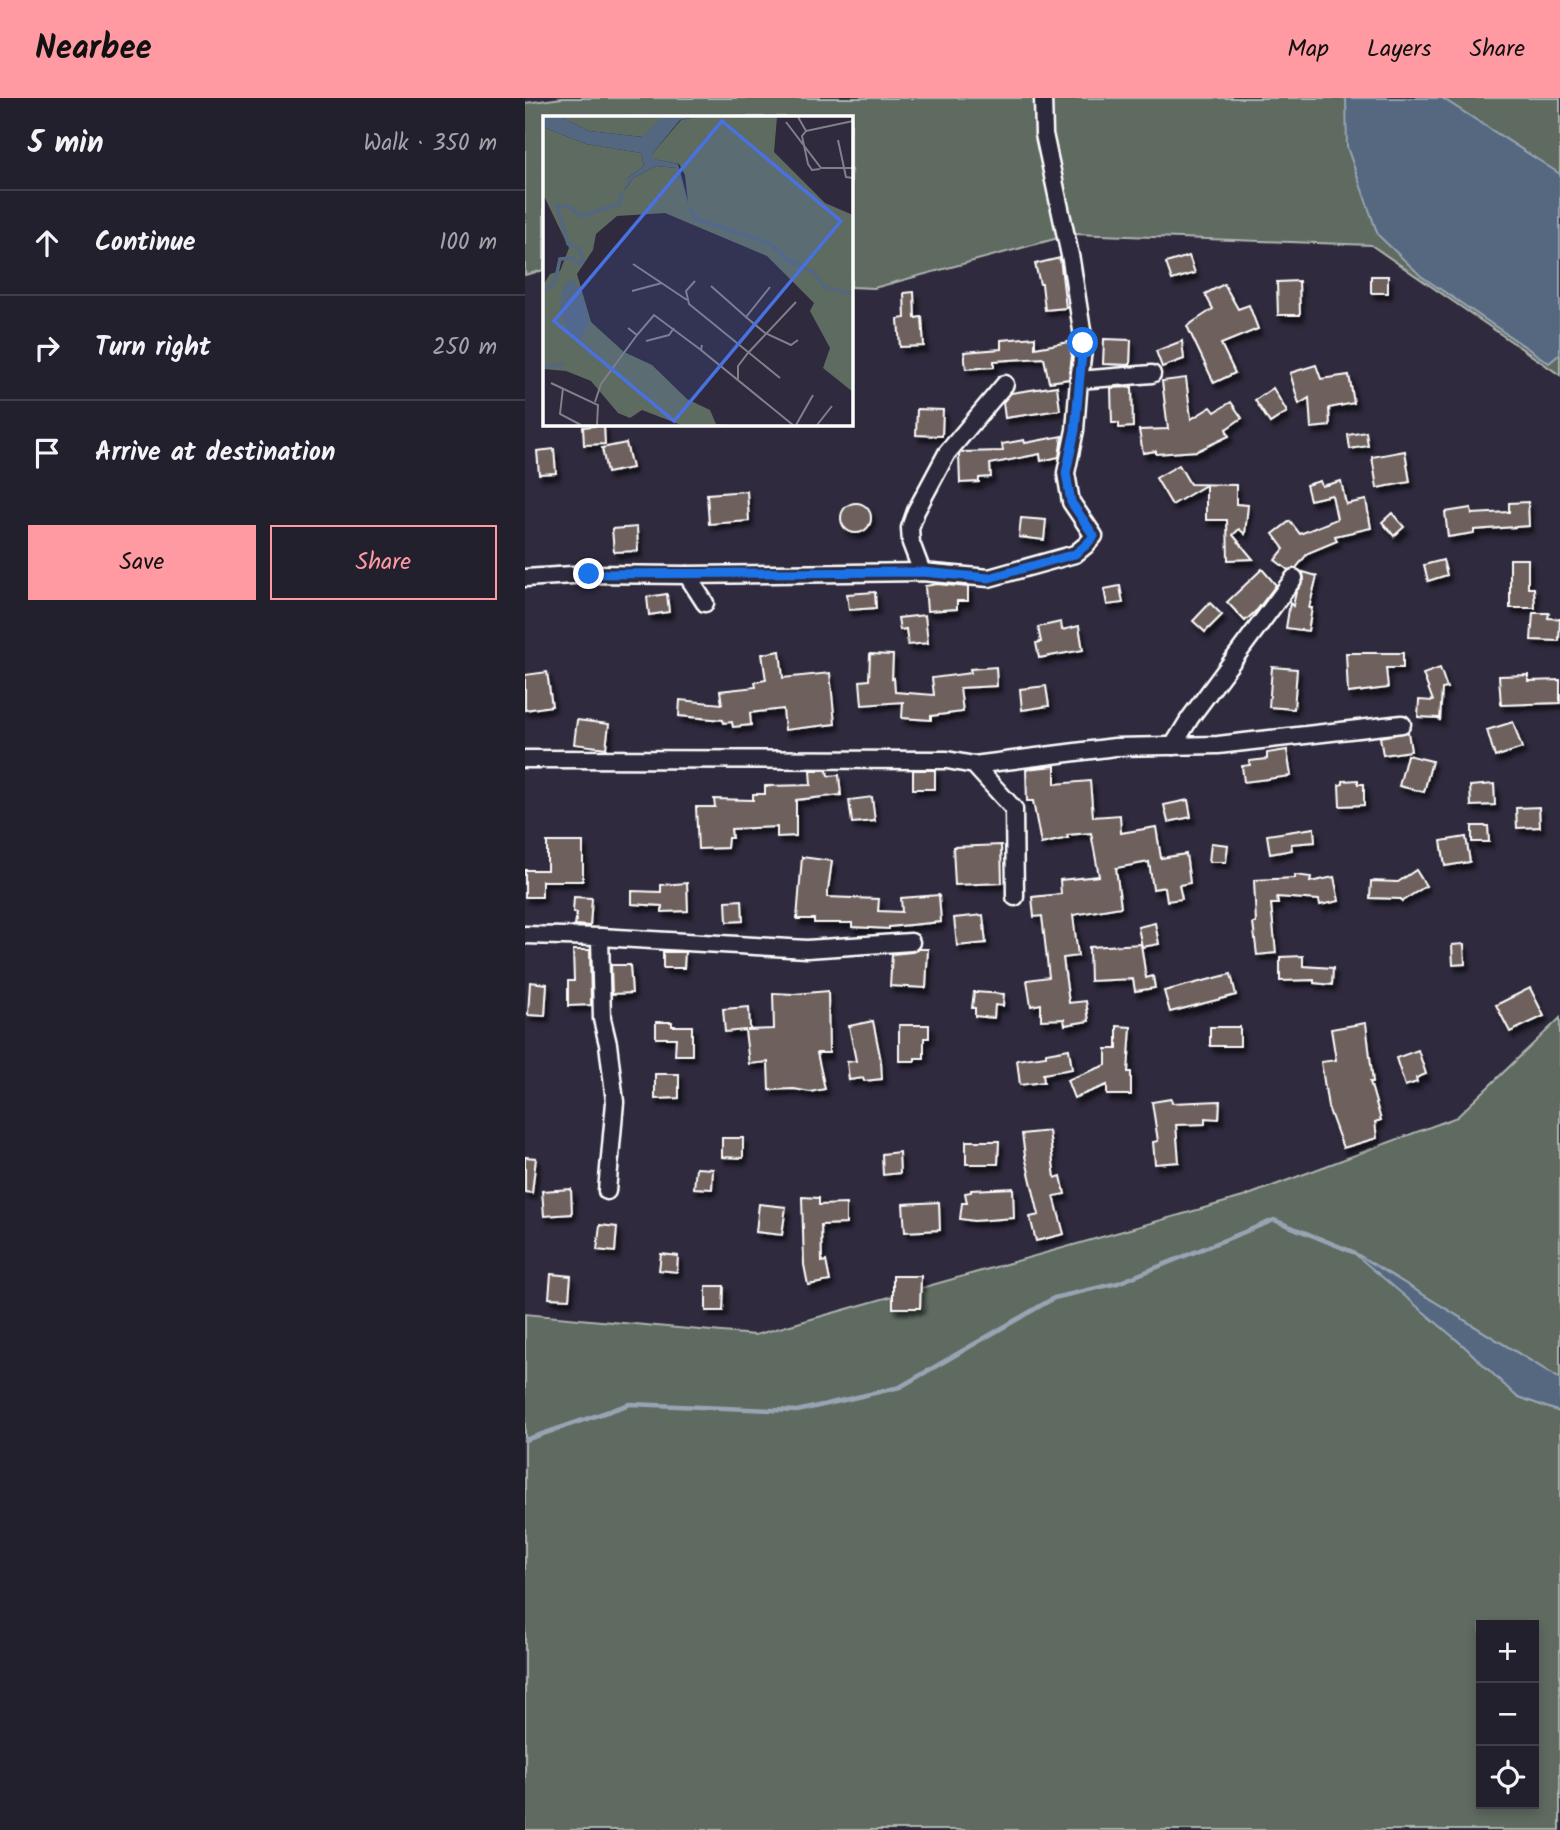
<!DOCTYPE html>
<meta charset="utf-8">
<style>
body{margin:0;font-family:Kalam,sans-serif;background:#2b2836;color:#f1f3f6}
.controls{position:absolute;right:21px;bottom:21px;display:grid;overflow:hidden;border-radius:0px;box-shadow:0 4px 10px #0003}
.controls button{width:63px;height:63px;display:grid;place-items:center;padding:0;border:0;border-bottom:2px solid #403e4a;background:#23202e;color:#f1f3f6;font:35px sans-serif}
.stop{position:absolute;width:21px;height:21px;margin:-16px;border:5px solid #1a73e8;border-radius:50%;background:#fff}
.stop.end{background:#1a73e8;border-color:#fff;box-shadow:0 2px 7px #0008}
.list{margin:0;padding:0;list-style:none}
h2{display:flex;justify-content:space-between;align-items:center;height:91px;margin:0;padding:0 28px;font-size:30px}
h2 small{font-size:23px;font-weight:400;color:#a3a3aa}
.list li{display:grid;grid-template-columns:46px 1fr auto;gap:21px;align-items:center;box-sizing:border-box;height:105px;padding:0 28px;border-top:2px solid #403e4a}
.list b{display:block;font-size:26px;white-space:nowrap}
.list em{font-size:23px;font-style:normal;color:#a3a3aa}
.actions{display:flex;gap:14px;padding:21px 28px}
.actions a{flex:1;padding:16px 0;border:2px solid #ff9aa2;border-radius:0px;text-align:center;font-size:24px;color:#ff9aa2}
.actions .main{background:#ff9aa2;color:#111}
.icon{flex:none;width:38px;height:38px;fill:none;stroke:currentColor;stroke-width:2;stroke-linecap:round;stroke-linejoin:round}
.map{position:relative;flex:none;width:1035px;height:1732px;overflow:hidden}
header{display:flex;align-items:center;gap:42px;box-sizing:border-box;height:98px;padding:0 35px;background:#ff9aa2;color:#111}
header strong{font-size:33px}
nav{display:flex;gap:38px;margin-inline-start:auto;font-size:24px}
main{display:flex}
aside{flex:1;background:#23202e}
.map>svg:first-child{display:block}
</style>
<header>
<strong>Nearbee</strong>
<nav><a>Map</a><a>Layers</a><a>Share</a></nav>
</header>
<main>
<aside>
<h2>5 min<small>Walk · 350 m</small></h2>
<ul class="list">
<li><svg class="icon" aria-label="ahead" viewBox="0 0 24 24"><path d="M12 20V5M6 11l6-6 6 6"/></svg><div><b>Continue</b></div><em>100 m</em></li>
<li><svg class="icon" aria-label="right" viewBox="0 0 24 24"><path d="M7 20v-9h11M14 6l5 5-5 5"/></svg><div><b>Turn right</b></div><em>250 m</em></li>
<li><svg class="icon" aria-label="arrive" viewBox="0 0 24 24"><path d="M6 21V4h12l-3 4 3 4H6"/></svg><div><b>Arrive at destination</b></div></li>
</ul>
<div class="actions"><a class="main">Save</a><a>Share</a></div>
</aside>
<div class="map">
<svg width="1035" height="1732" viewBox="0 0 1035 1732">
<defs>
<filter id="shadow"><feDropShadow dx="3.5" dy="5.5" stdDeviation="2" flood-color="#0009"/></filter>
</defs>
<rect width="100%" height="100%" fill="#2f2a3d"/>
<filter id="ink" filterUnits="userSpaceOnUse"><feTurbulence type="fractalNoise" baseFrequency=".0143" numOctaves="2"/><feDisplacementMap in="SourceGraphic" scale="14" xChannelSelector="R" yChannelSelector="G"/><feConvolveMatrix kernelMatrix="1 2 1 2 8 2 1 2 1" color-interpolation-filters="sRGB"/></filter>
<g filter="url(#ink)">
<g fill="#5e6b61" stroke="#aeb5b0" stroke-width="2" fill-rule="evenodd">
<polygon points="37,0 1035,0 1035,277 846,147 548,136 349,190 326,189 326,19 19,19 19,172 0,177 0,5"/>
<path d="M1035,920V1281L830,1155L939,1248L991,1298L1035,1314V1732H0V1216L230,1237L718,1099L932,1019ZM956,1527H1009V1706H956Z"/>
</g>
<g fill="#546780" stroke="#98a4b3" stroke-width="2">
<polygon points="821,0 917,0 1035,76 1035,256 1024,265 896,178 853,137 822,49"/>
<polygon points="824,1151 1035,1281 1035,1314 991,1298 939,1248"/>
</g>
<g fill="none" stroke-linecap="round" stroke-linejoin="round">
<polyline stroke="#98a4b3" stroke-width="4.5" points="0,1342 105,1306 272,1313 375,1289 529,1200 593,1185 749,1122 828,1154"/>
</g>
<g fill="#6e605c" stroke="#fff" stroke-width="2" filter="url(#shadow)">
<polygon points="664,158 670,175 647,182 641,165"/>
<polygon points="535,160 541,210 520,212 517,186 515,186 510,166"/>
<rect x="846" y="178" width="17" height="17"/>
<polygon points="774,183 775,217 753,217 752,184"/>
<polygon points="699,186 713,211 724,207 733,231 696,246 710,275 689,285 662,228 688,211 680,196"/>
<polygon points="389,194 390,220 397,219 399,248 375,249 373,221 380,220 379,195"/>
<polygon points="510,239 510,250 544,244 547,258 544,281 524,284 519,260 469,263 469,269 441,271 439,254 476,251 476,242"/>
<polygon points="579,241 606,242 605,267 578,266"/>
<polygon points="657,243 659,261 637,269 631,253"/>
<polygon points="791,267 796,281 824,277 829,305 804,310 805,328 786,330 784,300 774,306 765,275"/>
<polygon points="661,280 666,321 686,309 690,314 706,304 717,320 701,331 704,338 672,353 631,356 631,353 618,355 614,332 643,331 637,283"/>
<polygon points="532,288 535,312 480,320 478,304 486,295"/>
<polygon points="607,289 608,329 594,330 594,325 587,325 586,290"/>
<polygon points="748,290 762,314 745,325 730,302"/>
<polygon points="392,311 418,312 417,338 391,337"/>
<polygon points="79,327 80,346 59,347 58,329"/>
<polygon points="841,334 843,348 825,351 823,337"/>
<polygon points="537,338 534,359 516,363 515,356 465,366 466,379 454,380 454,384 435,385 434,357 436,354 478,353 477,346 499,342 500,345"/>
<polygon points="101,345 107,370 82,375 77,350"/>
<polygon points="29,351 31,375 14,376 12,353"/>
<polygon points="880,353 885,384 852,390 847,359"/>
<polygon points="654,367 665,386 711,387 711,406 723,407 720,436 714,431 708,437 728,461 703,462 702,422 681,422 681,387 647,407 631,380"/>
<polygon points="795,383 797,388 816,383 821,406 841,402 846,430 810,438 812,443 783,455 771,470 763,472 750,462 759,451 748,436 765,423 775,436 812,421 807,397 785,402 781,387"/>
<polygon points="222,393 224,423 184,426 182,396"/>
<polygon points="1003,404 1004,428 949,432 949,435 923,439 920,414 946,410 947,416 984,414 984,405"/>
<circle cx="331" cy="420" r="15"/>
<polygon points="867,415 879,429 869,438 857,424"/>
<polygon points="496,420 521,422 519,442 494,439"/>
<polygon points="112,429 113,453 89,454 87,431"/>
<polygon points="985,461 1003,461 1003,490 1009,490 1010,510 985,510"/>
<polygon points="918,462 922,477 903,483 899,467"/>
<polygon points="737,471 751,487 732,512 720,523 702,504"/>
<polygon points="778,474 792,478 784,510 787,510 783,533 761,530 765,505 768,508 771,494 779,482"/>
<polygon points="412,486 443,489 443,503 432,503 432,511 402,513 400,488"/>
<polygon points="595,488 598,505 582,507 579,491"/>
<polygon points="350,494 351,510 324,512 322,496"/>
<polygon points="142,496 144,514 124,517 122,499"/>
<polygon points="685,505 697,517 680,534 668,523"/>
<polygon points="1008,515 1024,515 1023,520 1035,521 1034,543 1006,542"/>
<polygon points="400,517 403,545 383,547 381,531 375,532 373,520"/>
<polygon points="536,524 537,532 554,528 558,552 514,560 511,545 516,544 513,529"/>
<polygon points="255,553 258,580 305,575 310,626 260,632 258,611 225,615 226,627 208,629 207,624 199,625 198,622 154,618 155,602 197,606 195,593 231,589 230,584 241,582 237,556"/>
<polygon points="821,555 878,555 878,570 861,570 863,590 823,595"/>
<polygon points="345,556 368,557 367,581 369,580 370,594 409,597 407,580 446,575 445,571 471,569 472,588 435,590 438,614 406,618 406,622 377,620 378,604 337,607 335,583 344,582"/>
<polygon points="747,569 772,571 769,611 744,609"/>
<polygon points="915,570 922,590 917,591 915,623 914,620 893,619 894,602 908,603 898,576"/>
<polygon points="22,574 27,608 0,612 0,577"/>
<polygon points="1003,577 1003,583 1035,582 1035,605 976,607 974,578"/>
<polygon points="521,588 524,608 497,612 495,591"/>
<polygon points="52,622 84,626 81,650 49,646"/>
<polygon points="988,624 997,650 970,659 962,632"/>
<polygon points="883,634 886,653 858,657 855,639"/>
<polygon points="762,652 766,678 719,684 717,668 725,667 724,663 742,661 742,655"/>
<polygon points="882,657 907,663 899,694 874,688"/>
<polygon points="530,668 530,686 565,683 568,719 595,717 596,735 631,729 636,760 661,756 665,785 654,787 657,801 642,803 640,789 628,791 624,764 591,770 596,809 548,817 553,858 538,860 544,905 561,903 564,923 540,927 539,921 516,922 516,906 506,908 502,882 524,879 517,818 509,819 507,799 536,796 535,782 574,778 566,735 542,737 543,740 516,746 508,703 502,703 501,671"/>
<polygon points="285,672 302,672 303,678 314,677 316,697 271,702 271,738 252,739 252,729 206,731 207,740 203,740 202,750 173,751 171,709 190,709 189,701 228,702 228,696 240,696 240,688 286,687"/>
<rect x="388" y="672" width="22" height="19"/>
<polygon points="833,682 833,686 839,686 839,707 815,708 814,687 818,686 818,683"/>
<polygon points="969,686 970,707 946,708 945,688"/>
<polygon points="347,699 350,723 327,725 324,702"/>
<polygon points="663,702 666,719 643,724 639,707"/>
<polygon points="1014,709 1015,729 992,730 991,710"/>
<polygon points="947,728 963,728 964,744 947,744"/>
<polygon points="789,730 790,744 766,746 767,752 745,756 742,737"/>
<polygon points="941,739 945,764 920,768 916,743"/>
<polygon points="22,744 58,744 58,783 17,783 17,799 0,799 0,772 22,772"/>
<polygon points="686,745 703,747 701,764 684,764"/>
<polygon points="476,747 477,785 430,787 428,749"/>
<polygon points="277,759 307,763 302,799 354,801 353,813 377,814 376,800 414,797 416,824 364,829 364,831 327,829 327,825 289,825 289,821 272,821"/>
<polygon points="891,772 901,788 877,803 876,801 845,800 846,783 873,784"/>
<polygon points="770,777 786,779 785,784 809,779 814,803 795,807 794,802 752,799 753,806 746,806 751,855 732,857 728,825 731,825 729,782 770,780"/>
<polygon points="162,785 163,813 137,814 137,808 107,806 107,793 136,794 136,787"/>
<polygon points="49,799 67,800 65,828 50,827 52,815 48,814"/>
<polygon points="217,802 218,823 202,824 201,803"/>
<polygon points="458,817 461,845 432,848 429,820"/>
<polygon points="630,825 634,846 617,849 613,829"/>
<polygon points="616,846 621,880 628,878 630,890 610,893 608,881 565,883 564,849"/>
<polygon points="939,846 940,866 928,867 927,847"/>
<polygon points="394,851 403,851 401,890 365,888 367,856 387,854"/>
<polygon points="48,852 65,852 66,907 43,908 43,883 49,883"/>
<polygon points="138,854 160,854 159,870 138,870"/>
<polygon points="778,858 778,868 808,870 807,887 789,885 789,882 755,883 755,859"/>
<polygon points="86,867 105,867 107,895 87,896"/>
<polygon points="706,876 711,897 645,914 639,893"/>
<polygon points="5,884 22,886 20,918 3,917"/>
<polygon points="1005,890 1019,918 985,934 971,907"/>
<polygon points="303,893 304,955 292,955 300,991 285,994 269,991 244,992 243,964 224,966 220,932 200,934 198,911 224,909 225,932 222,932 249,931 248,895 269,896"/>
<polygon points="449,894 479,896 478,908 470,907 469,920 450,918 450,910 447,910"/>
<polygon points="348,923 356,963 357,981 339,983 338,980 324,982 322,964 331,963 324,928"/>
<polygon points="131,924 147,924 147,928 167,928 167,957 150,957 151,940 131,940"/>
<polygon points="841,925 848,984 845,984 856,1022 850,1024 852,1040 818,1050 803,1009 796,964 811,962 806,931"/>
<polygon points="374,927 404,927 404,940 399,940 399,960 390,960 390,963 374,963"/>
<polygon points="592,928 606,929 603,974 606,974 606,997 582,997 582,987 549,1000 542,982 581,967 581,951 592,951"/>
<rect x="685" y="929" width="30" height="19"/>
<polygon points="544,951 547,971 518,976 519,984 495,987 492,962 521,958 521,955"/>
<polygon points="893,952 901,976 891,980 892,984 880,988 871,960"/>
<polygon points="130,976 154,976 154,1000 130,1001"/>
<polygon points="646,1001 647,1005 695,1003 694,1021 680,1020 680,1026 651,1027 654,1064 630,1066 628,1044 633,1043 627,1004"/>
<polygon points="524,1033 530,1080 536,1078 540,1096 529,1098 539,1136 511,1143 505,1119 514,1117 500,1058 497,1036"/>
<polygon points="197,1040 218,1040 218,1060 197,1059"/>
<polygon points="441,1043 474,1043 473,1066 441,1066"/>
<polygon points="374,1054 375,1075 358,1077 357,1056"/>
<polygon points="0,1059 11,1060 7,1095 0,1094"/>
<polygon points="171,1070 188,1071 187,1091 169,1090"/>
<polygon points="488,1090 489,1120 449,1123 435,1121 437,1105 442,1105 440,1095 446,1094 446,1092"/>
<polygon points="46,1091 47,1116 19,1118 17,1093"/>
<polygon points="277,1099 294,1100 294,1107 321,1106 321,1126 296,1127 297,1164 301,1163 305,1183 283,1187 279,1167"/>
<polygon points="414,1104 415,1132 380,1134 378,1106"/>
<polygon points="234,1106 261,1109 257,1137 231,1134"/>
<polygon points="75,1127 92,1129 90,1154 72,1152"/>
<polygon points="136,1156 153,1158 152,1174 134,1172"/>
<polygon points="26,1176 46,1178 44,1201 24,1200"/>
<polygon points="368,1178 396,1178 395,1210 368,1210"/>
<polygon points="181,1188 199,1188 198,1213 181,1213"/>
</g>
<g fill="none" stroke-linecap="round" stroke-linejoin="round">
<g stroke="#fff" stroke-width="21">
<g id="street">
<polyline points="518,0 519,36 546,162 559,245 554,282"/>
<polyline points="397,474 386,445 385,430 391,413 422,355 480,286"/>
<polyline points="162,477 397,474 464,480 550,456 561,447 569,438 546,404 541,375 550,332 554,282 627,276"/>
<polyline points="0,480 64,476 162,477 180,505"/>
<polyline points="648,648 665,620 769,480"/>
<polyline points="0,661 422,662 449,667 489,711 490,799"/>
<polyline points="449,667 590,649 693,647 877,626"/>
<polyline points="0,837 75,839 77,921 83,946 90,1004 82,1093"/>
<polyline points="75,839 282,851 386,844"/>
</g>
</g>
<use href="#street" stroke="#2f2a3d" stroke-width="16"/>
</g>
</g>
<g fill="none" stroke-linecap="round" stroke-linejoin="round" filter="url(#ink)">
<polyline stroke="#1a73e8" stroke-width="9" points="64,476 397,474 464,480 550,456 561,447 569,438 546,404 541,375 550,332 558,245"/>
</g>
<g transform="translate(18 18)">
<rect width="310" height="310" fill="#2f2a3d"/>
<path d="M18,1H120L100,21L46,15ZM153,1H234L231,36L282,87L310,99V276L280,252L287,232L267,195L271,187L224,140L122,97L74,100L53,118L50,134L34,158L48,206L81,236L109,249L144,283L167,294L173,308L187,309H138L99,294L87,302L75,297L48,265L23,255L0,253V169L7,158L17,155L26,132L0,78V11L43,28L98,37L101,50L86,61L81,75L90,62L113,50L134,52L145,86L142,59L136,48L110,43L109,38L138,4Z" fill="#5e6b61"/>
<path d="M0,1H18L46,15L99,21L119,1H153L137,4L109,38L111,43L135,48L147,92L133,52L113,50L90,62L78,79L86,61L101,50L98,37L43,28L0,11ZM28,162L38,175L45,198L46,207L36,226L25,217L17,191L20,172Z" fill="#546780"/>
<path fill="none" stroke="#546780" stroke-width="3.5" d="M147,93L153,103L226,127L245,144L270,156L281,171L310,178M0,176L12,166L17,143L29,142L37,148L40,143L36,132L25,128L14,90H25L38,100L76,88L79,77M0,251L21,248"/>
<path fill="none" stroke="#827f8b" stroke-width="2" d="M255,1L263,15L259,20L265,48L269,54L277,53M243,6L278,52H310M263,15L310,5M295,24L303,61L310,62M90,148L144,184M152,165L143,175L146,188L237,262M168,170L203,201M227,171L203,201L222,217L248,229L255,224M89,175L119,167M85,212L94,219L111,199L158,234M103,225L126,219L131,212M159,229L158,234L250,309M195,263V250L205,237L253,186M8,267L55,289L54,309M20,272L17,298L38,309M52,286L58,268L94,219M253,309L270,279M274,309L289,290"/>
<path fill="#4a71e0" fill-opacity="0.15" stroke="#4a71e0" stroke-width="3.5" d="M179,5L298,105L131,305L11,205Z"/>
<rect width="310" height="310" fill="none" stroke="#fff" stroke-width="3.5"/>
</g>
</svg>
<div class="controls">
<button>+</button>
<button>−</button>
<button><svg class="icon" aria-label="locate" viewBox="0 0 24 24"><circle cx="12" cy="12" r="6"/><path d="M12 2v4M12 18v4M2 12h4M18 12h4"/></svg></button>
</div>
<div class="stop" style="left:558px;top:245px"></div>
<div class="stop end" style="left:64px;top:476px"></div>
</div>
</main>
